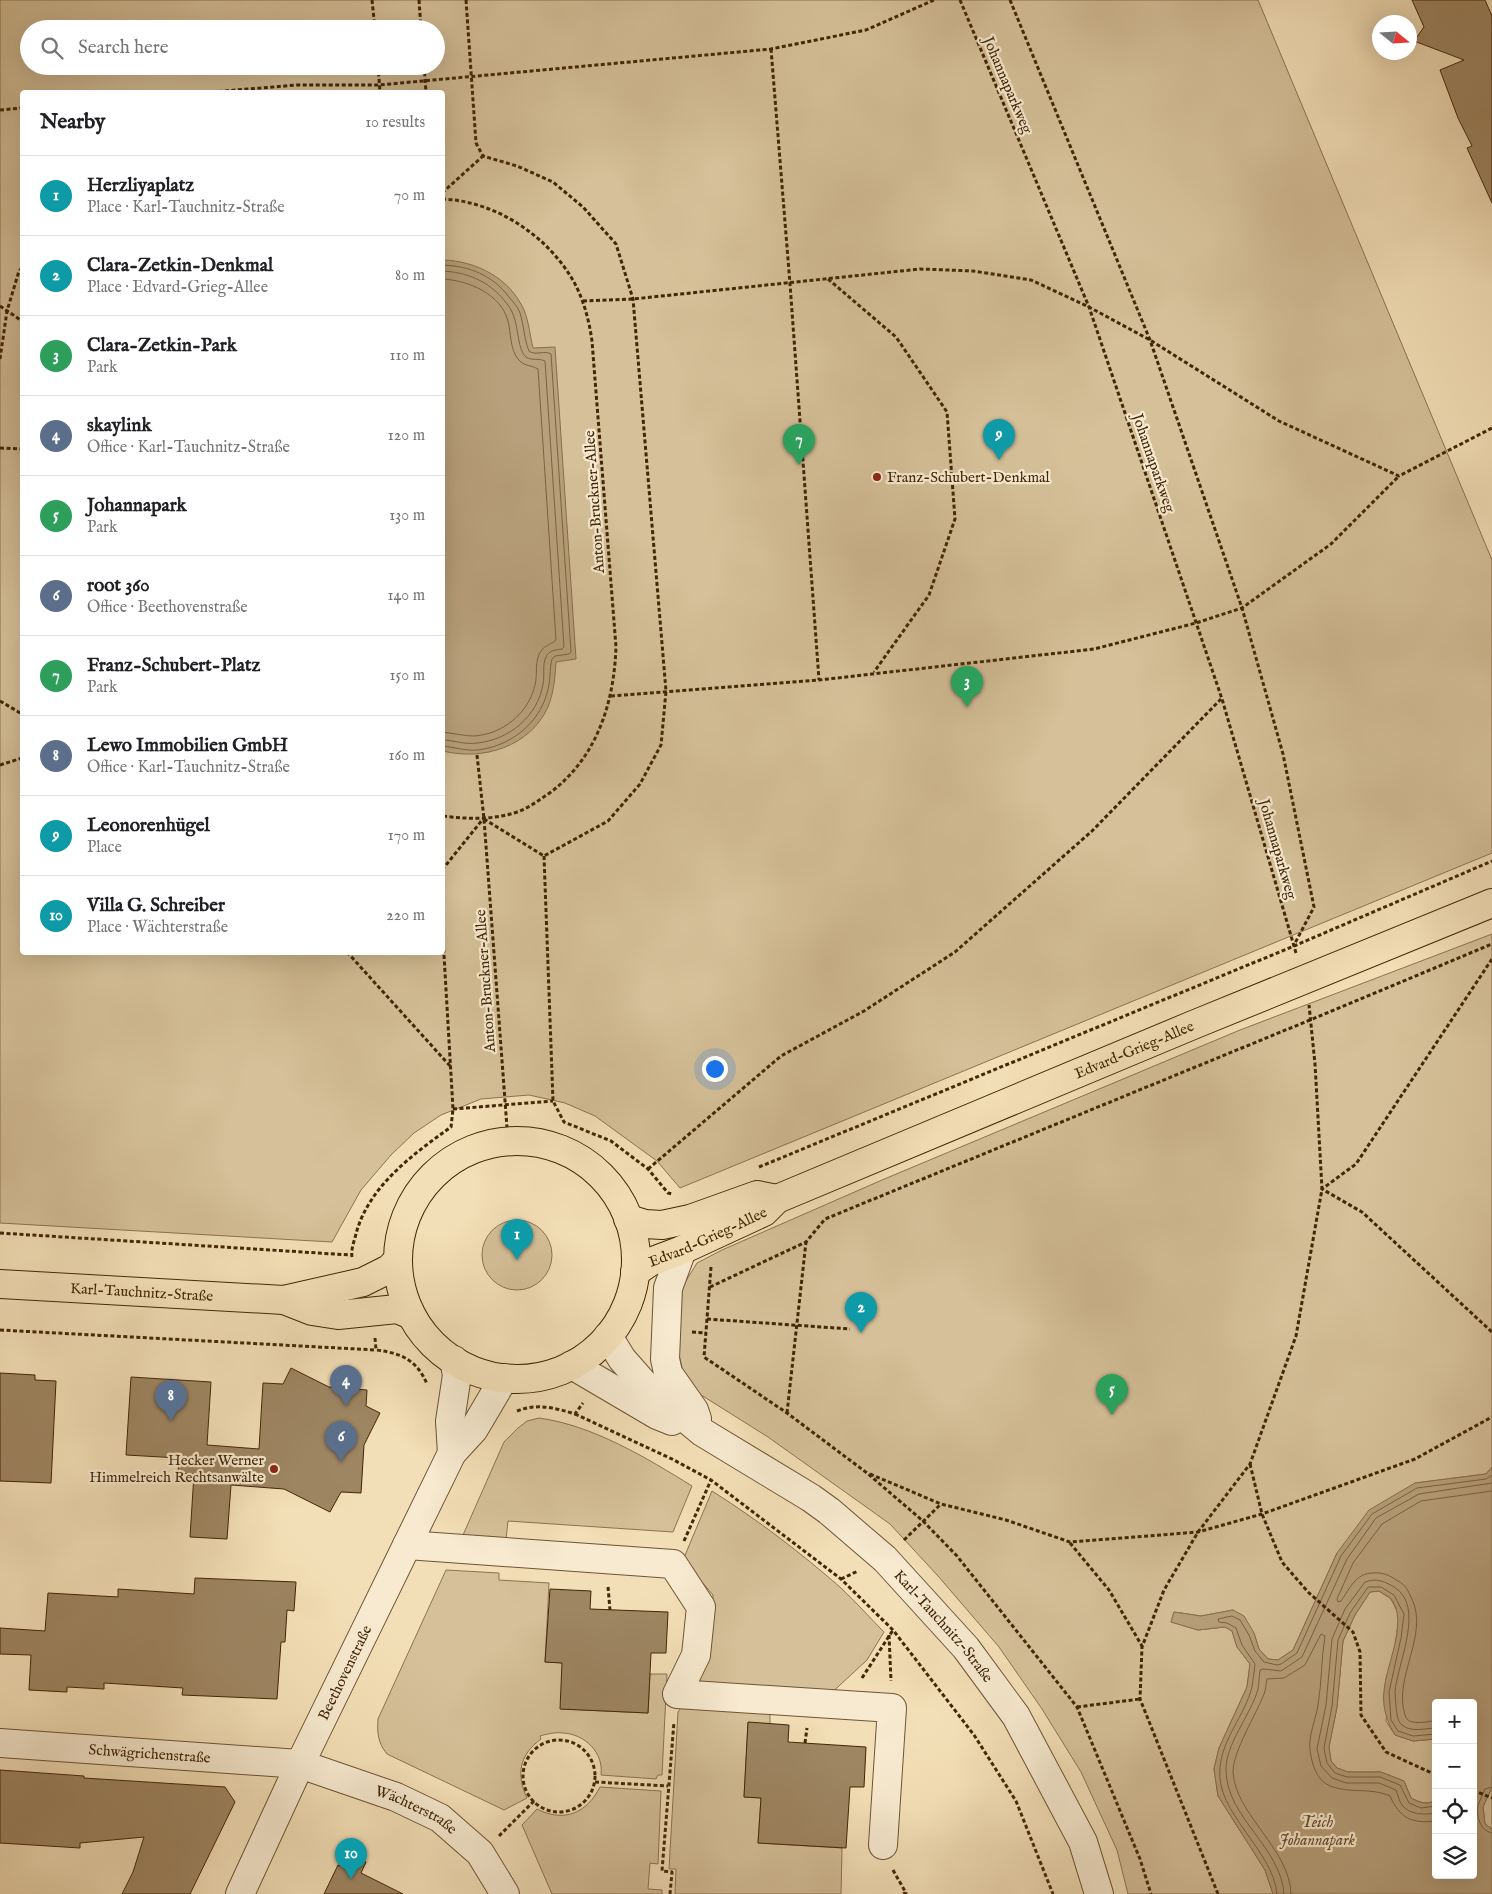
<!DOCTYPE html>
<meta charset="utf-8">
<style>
body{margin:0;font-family:"IM FELL English",serif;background:#f6f6f6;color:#202124}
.controls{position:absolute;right:15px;bottom:15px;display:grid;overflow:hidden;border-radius:5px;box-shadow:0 5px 20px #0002}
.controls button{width:45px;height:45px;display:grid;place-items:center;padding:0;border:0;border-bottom:1px solid #e0e0e0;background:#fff;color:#202124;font:25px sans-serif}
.compass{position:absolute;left:1372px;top:15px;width:45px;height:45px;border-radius:50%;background:#fff;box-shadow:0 5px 20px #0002;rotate:108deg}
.you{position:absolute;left:714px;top:1068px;width:18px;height:18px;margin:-12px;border:4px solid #fff;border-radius:50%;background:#1a73e8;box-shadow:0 0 0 8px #1a73e833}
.badge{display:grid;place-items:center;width:32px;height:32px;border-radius:50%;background:#8f2418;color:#fff;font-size:16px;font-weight:700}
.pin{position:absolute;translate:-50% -41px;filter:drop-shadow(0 1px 2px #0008)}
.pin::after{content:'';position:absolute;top:26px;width:18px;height:15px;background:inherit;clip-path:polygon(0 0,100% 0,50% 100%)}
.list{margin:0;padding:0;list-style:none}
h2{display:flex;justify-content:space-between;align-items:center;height:65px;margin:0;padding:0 20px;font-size:21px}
h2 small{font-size:16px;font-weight:400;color:#757577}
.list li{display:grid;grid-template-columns:32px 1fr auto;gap:15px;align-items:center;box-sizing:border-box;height:80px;padding:0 20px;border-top:1px solid #e0e0e0}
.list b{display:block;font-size:19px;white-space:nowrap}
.list p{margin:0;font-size:16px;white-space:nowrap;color:#757577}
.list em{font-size:16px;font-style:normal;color:#757577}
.icon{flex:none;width:28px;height:28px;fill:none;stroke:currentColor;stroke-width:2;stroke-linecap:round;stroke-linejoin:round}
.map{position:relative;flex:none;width:1492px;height:1894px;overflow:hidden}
.search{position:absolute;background:#fff;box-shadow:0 5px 20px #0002;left:20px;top:20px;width:425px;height:55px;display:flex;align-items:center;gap:12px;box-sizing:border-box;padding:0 18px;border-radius:28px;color:#757577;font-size:19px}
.panel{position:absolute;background:#fff;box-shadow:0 5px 20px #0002;left:20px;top:90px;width:425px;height:865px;border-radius:5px}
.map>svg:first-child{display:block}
</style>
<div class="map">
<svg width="1492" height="1894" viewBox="0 0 1492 1894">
<rect width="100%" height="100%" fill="#f3dfb7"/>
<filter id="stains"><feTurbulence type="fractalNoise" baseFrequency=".004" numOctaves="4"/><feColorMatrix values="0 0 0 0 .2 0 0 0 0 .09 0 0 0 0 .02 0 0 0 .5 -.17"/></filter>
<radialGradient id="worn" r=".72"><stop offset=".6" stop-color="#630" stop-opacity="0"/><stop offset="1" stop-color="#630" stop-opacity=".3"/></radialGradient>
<g fill="#d5c099" stroke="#8c7350" fill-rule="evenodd">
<path d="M0,0H1258L1492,560V853L680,1188L657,1161L595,1116L565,1103L529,1095L481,1099L441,1115L414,1133L391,1155L361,1190L332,1242L0,1223ZM29,29H436V66H29ZM22,92H442V952H22Z"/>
<polygon points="1492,934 1492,1467 1486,1474 1415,1483 1337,1553 1293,1650 1278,1660 1268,1659 1259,1649 1254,1633 1233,1610 1201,1616 1174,1612 1171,1622 1198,1630 1225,1627 1232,1631 1237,1647 1250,1664 1247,1687 1219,1748 1214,1769 1218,1796 1265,1870 1273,1894 1128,1894 1117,1850 1081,1772 1042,1709 999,1647 938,1576 890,1524 768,1437 698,1393 684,1376 678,1350 681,1289 697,1263 722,1250 882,1180 1240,1030"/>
<circle cx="517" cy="1255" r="35"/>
<path d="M539,1418C592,1425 647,1458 692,1486L673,1532L508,1521L506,1539L468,1538L463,1535L504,1442L518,1428L527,1421Z"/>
<path d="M712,1491C758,1520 801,1553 841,1588C856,1602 870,1618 884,1632L867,1660L826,1698L689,1687L712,1617L713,1595L683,1560Z"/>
<path d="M446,1570L499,1573V1580L549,1583L545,1662L563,1663L561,1709L648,1713L650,1674H667L662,1775H658L656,1779L601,1775C604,1753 585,1734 563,1733C555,1732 547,1734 540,1736L541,1739C519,1755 516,1775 527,1798L504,1810L387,1754C378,1743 377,1733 378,1719Z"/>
<path d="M1379,1591L1391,1599L1399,1615L1386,1721L1395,1735L1413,1741L1436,1739V1800C1427,1806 1419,1802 1411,1798L1404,1781L1381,1772H1348L1337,1768L1331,1761L1329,1747L1337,1707L1343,1641L1355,1615L1370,1592Z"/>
<polygon points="684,1703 770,1709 770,1724 748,1723 744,1797 761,1798 758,1843 842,1848 841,1894 675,1894 676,1869 669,1869 678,1712"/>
<path d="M600,1787L661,1791L658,1864L650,1863L648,1889L662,1890V1894H552L522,1825L537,1809C564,1823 587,1813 600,1787Z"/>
<polygon points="1492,1787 1492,1829 1485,1824 1483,1807"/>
</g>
<g fill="#b7a07b" stroke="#886f4d" fill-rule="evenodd">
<path d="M443,260C476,261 510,278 524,310C529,322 530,336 533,348L555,347L576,659L556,662C555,677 554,692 548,707C530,747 482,761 443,751Z"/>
<path d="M1492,1467V1787L1483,1807L1485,1824L1492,1829V1894H1273L1265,1870L1218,1796L1214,1769L1219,1748L1247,1687L1250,1664L1237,1647L1232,1631L1225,1627L1198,1630L1171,1622L1174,1612L1201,1616L1233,1610L1244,1616L1254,1633L1259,1649L1268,1659L1278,1660L1293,1650L1337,1553L1369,1510L1415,1483L1486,1474ZM1379,1591C1383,1594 1389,1596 1392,1600C1408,1623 1386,1665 1384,1691C1382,1707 1387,1722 1395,1735L1413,1741L1436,1739V1703H1473V1875H1436V1800C1427,1806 1419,1802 1411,1798L1404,1781L1381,1772H1348L1337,1768L1331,1761L1329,1747L1337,1707L1343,1641L1355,1615L1370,1592Z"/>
</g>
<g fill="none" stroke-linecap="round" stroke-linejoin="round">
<g stroke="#7c6341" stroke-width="1">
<path d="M442,265C470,266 492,275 509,297C513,302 518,307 520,313C524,325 524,339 529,351C535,356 544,350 551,354L571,652L569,654L555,656L552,659C549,670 551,682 547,693C539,724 509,747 477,750C465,751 454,747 442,746"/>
<path d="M442,271C467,272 488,281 504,300C508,305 512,310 514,317C518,327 518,351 526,357C532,361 539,358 545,361L564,647L562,649C556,650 549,650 546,657C542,665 545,675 543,684C538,716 509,740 477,743C465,745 454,740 442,740"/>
<path d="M442,279C468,280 501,294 508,321C511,333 510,349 518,359C523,366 531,365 538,369L556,640C552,644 545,645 541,651C534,661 538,674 535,685C529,713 502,735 473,736C463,736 453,733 442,732"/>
<path d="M1436,1721C1427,1721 1408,1727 1405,1715C1393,1677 1429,1636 1412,1599C1408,1591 1406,1585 1398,1581C1390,1576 1384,1572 1373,1573C1356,1573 1350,1588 1341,1601L1338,1602L1337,1599L1353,1563L1382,1524L1421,1501L1492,1491"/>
<path d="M1436,1728C1426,1728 1411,1733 1402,1725C1397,1721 1397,1713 1396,1707C1396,1702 1395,1697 1395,1692C1397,1664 1426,1606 1394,1587C1384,1581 1376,1578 1365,1582L1345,1609L1332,1639L1326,1705L1317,1749L1321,1766L1332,1778L1346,1783H1379L1396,1790C1398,1795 1399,1801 1402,1805C1409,1815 1425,1815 1436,1813"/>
<polyline points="1436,1734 1413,1736 1398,1731 1391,1720 1389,1692 1401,1638 1404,1614 1394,1595 1381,1587 1368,1587 1350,1613 1338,1640 1332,1706 1324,1748 1327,1763 1335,1773 1347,1777 1380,1777 1400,1785 1409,1803 1421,1808 1436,1806"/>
<path d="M1492,1787L1485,1789C1483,1794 1480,1800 1478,1805C1476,1816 1480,1831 1492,1833"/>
<path d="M1277,1894C1273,1849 1215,1813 1220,1768C1222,1739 1245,1715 1252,1687C1253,1680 1254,1672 1255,1664L1242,1645L1236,1628L1227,1623L1219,1622L1218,1619L1232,1616L1240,1620L1249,1635L1255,1651L1264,1662L1277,1665L1281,1664L1297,1653L1341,1556L1372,1514L1417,1488L1486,1479L1492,1475"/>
<path d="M1284,1894C1281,1847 1227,1818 1226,1771C1225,1744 1251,1715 1258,1689C1259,1683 1259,1677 1260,1670L1263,1669L1281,1671L1302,1657L1347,1559L1376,1518L1419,1494L1492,1483"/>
<path d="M1291,1894C1290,1849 1235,1814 1233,1772C1233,1751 1256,1715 1264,1694C1266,1689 1266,1684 1267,1679L1284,1678L1305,1665L1321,1634L1325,1636C1321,1659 1322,1682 1318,1705C1316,1719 1308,1736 1310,1750C1312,1764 1316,1780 1330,1786C1350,1794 1371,1787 1390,1796C1400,1818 1411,1824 1436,1821"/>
</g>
</g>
<g fill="#9e8663" stroke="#422607">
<polygon points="1412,0 1485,0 1492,16 1492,203 1467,148 1472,146 1458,118 1440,70 1464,60 1414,41 1424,27"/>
<polygon points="291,1368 329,1387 367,1390 366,1406 380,1413 364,1445 361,1493 341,1492 330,1512 284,1489 231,1485 227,1539 190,1537 194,1474 178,1473 179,1458 126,1455 131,1377 211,1382 207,1445 259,1449 263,1383 283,1384"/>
<polygon points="0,1373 35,1375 35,1380 56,1381 51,1483 0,1481"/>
<polygon points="195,1578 296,1582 294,1611 287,1610 285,1642 281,1642 277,1699 182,1695 183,1688 104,1683 104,1689 67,1687 67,1692 29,1690 31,1655 0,1654 0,1628 45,1631 48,1593 118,1597 118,1589 194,1594"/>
<polygon points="550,1589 591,1591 590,1609 668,1612 666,1653 651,1653 648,1713 560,1709 562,1663 545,1662"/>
<polygon points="748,1722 789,1725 788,1742 866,1747 864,1787 850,1787 846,1848 758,1843 761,1798 744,1797"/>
<polygon points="0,1770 84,1776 84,1778 225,1787 235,1802 190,1894 122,1894 133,1872 144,1837 80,1843 80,1848 0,1843"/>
<polygon points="346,1853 366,1862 361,1873 403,1894 324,1894 338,1865 340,1866"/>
</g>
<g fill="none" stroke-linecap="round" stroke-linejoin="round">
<g stroke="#6e5433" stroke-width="30">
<g id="minor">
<polyline points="682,1250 668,1288 665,1359 668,1373 694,1410 697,1419"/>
<path id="s1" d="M608,1336L622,1359L644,1384L702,1432L811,1498L829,1511L885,1559L966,1648L1016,1716L1083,1842L1099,1894"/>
<polyline points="572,1365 657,1415 672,1421"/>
<polyline points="452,1453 450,1421 457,1375 454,1360"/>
<polyline points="407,1545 673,1564 701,1607 696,1655 677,1694 892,1708 883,1845"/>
<path id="s2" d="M0,1743L300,1764L396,1797L440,1818L480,1853L505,1894"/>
<path id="s3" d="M240,1894L300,1764L452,1453L474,1429L504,1378"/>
</g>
</g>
<g stroke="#422607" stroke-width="30">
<g id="major">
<circle cx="517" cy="1260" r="119"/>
<polyline points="628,1219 645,1224 662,1225 690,1219 757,1195 777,1199"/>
<path id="s4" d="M635,1272L650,1262L682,1250L764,1212L777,1199L1193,1025L1492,903"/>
<path id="s5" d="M0,1284L284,1300L363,1282L389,1269L398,1260"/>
<polyline points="284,1300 312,1311 338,1315 397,1309 411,1315"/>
</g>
</g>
<g stroke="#422607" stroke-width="3" stroke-dasharray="4 2.5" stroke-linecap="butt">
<polyline points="372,0 375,29"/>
<polyline points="419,0 421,29"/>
<polyline points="466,0 476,143 483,156 517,166 553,182 583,207 616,244 633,299 666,691 661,745 640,784 608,821 544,856 484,819"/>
<polyline points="960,0 1089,307 1222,699 1296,953"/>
<polyline points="1010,0 1150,340 1242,608 1283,754 1314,907 1294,945"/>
<polyline points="771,49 790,284 819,680"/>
<polyline points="378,66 380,92"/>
<polyline points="424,66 426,92"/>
<polyline points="212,92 297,85 379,85 771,49 866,30 934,0"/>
<polyline points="0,110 22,108"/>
<polyline points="442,193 483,156"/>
<path d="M442,199C496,201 548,236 574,282C584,301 589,320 592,341L616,647C614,703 597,757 551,792C539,800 528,809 514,813C491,820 467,819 442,816"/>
<polyline points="828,279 896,337 947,412 955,519 929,595 874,672"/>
<polyline points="583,301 633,299 920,269 973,271 1031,280 1089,307 1150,340 1279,421 1399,476 1492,428"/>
<polyline points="0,306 22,321"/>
<polyline points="0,359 7,311 19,271 22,268"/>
<polyline points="0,448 22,449"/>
<polyline points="611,696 819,680 1094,649 1196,623 1242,608 1331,544 1399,476"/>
<polyline points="0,701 22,714"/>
<polyline points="477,755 484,819 508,1141"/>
<polyline points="0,765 22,758"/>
<polyline points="544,856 553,1101 564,1122 611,1141 648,1169 668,1193 672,1194"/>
<polyline points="442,870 483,819"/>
<polyline points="347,952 451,1067"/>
<polyline points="1492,959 1356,1164 1322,1189 1362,1212 1492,1332"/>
<polyline points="453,1109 553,1101"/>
<polyline points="759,1167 1294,946 1492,861"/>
<polyline points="648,1169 781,1056 864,1011 955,952 1092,831 1221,699"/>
<polyline points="0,1233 350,1255"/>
<path d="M352,1257C351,1251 353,1244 355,1238C366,1188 412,1155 451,1127L453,1109L442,921"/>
<polyline points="711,1267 704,1357 787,1413 867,1473 923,1521 957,1556 1077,1707 1140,1859 1151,1894"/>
<polyline points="710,1287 806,1242 825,1219 1310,1020 1492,944"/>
<polyline points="707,1319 850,1329"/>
<polyline points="0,1330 376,1350"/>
<polyline points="692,1332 706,1333"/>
<path d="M375,1338L376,1350C401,1353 417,1360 427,1384"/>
<path d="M517,1411C536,1403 556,1408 575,1414L583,1403"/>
<polyline points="787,1413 806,1242"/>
<polyline points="575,1414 672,1459 711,1480 841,1579 893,1630 974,1735 1016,1801 1053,1894"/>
<polyline points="1250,1464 1262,1514 1282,1562 1308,1592 1353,1632 1360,1652 1361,1715 1386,1752 1436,1775"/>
<polyline points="870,1474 941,1504 1006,1520 1070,1542 1198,1532 1262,1514 1415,1459 1492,1417"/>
<polyline points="904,1540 941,1504"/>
<polyline points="684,1541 711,1480"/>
<polyline points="1070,1543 1109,1590 1142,1646"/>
<polyline points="841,1579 858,1571"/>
<polyline points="608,1587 610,1610"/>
<polyline points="889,1635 891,1681"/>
<polyline points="862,1678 893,1630"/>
<polyline points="1077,1707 1140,1699"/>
<circle cx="559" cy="1776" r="36"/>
<polyline points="805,1743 807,1728"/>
<polyline points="595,1782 668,1786"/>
<polyline points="1473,1790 1492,1798"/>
<polyline points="499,1836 534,1801"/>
<polyline points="893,1870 906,1893 903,1894"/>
<polyline points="670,1894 672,1872 662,1871 674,1722"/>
<polyline points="1218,1894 1140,1699 1142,1647 1164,1590 1198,1532 1250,1464 1296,1336 1322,1189 1315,1064 1309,1005"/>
</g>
<use href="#minor" stroke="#f7ead0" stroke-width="28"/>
<use href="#major" stroke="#f3dfb7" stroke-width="28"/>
</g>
<g fill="#8f2418" stroke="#f7ead0" stroke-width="2">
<circle cx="877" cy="477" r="5"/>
<circle cx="274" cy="1469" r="5"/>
</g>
<g text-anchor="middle" stroke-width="4.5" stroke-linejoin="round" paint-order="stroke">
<g font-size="15" fill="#422607" stroke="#f7ead0">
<text transform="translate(1008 85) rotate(67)" y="5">Johannaparkweg</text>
<text transform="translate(1154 463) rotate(71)" y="5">Johannaparkweg</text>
<text transform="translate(594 502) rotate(-94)" y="5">Anton-Bruckner-Allee</text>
<text transform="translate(1278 849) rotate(74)" y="5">Johannaparkweg</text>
<text transform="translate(485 981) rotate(-94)" y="5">Anton-Bruckner-Allee</text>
<text dy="5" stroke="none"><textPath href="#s4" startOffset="548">Edvard-Grieg-Allee</textPath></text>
<text dy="5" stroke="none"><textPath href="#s4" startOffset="81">Edvard-Grieg-Allee</textPath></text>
<text dy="5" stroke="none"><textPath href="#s5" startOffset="142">Karl-Tauchnitz-Straße</textPath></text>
<text dy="5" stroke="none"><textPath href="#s1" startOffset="448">Karl-Tauchnitz-Straße</textPath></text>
<text dy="5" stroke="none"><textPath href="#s3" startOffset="245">Beethovenstraße</textPath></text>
<text dy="5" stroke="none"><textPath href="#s2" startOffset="150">Schwägrichenstraße</textPath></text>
<text dy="5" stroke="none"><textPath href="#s2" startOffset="426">Wächterstraße</textPath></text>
</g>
<g font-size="15" fill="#422607" stroke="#f7ead0" text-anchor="start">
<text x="887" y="482">Franz-Schubert-Denkmal</text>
<text x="264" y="1465" text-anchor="end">Hecker Werner<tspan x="264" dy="17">Himmelreich Rechtsanwälte</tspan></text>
</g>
<g font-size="16" font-style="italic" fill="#654b2a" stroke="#f7ead0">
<text x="1317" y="1827">Teich<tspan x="1317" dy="18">Johannapark</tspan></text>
</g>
</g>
<rect width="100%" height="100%" filter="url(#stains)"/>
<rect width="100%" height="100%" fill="url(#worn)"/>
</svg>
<div class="controls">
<button>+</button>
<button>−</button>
<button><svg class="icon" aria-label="locate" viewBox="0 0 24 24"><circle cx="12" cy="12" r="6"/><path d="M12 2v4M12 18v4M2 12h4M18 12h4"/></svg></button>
<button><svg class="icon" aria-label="layers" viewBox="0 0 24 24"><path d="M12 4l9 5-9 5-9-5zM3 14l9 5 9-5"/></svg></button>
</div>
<svg class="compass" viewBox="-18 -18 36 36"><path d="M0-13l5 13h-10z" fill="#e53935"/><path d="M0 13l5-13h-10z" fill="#757577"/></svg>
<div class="you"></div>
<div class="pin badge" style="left:517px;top:1260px;background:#0f9aa8">1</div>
<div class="pin badge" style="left:861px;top:1333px;background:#0f9aa8">2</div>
<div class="pin badge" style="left:967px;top:707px;background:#2e9e5b">3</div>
<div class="pin badge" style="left:346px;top:1406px;background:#5c6f8a">4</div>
<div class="pin badge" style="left:1112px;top:1415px;background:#2e9e5b">5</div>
<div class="pin badge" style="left:341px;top:1462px;background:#5c6f8a">6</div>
<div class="pin badge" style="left:799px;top:465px;background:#2e9e5b">7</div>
<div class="pin badge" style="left:171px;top:1421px;background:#5c6f8a">8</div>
<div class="pin badge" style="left:999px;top:460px;background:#0f9aa8">9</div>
<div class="pin badge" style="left:351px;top:1879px;background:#0f9aa8">10</div>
<div class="search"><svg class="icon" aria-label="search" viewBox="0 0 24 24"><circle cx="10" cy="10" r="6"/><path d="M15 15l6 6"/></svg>Search here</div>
<section class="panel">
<h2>Nearby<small>10 results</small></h2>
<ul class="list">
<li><span class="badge" style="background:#0f9aa8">1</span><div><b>Herzliyaplatz</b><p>Place · Karl-Tauchnitz-Straße</p></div><em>70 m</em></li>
<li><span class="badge" style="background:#0f9aa8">2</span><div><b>Clara-Zetkin-Denkmal</b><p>Place · Edvard-Grieg-Allee</p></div><em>80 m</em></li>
<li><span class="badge" style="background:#2e9e5b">3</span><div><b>Clara-Zetkin-Park</b><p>Park</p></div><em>110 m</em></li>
<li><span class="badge" style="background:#5c6f8a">4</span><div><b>skaylink</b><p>Office · Karl-Tauchnitz-Straße</p></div><em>120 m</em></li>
<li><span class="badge" style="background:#2e9e5b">5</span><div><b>Johannapark</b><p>Park</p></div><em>130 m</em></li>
<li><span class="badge" style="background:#5c6f8a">6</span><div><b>root 360</b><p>Office · Beethovenstraße</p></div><em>140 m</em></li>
<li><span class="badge" style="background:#2e9e5b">7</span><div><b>Franz-Schubert-Platz</b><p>Park</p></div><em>150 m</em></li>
<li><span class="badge" style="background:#5c6f8a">8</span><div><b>Lewo Immobilien GmbH</b><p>Office · Karl-Tauchnitz-Straße</p></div><em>160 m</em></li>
<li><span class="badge" style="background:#0f9aa8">9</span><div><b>Leonorenhügel</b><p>Place</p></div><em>170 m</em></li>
<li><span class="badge" style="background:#0f9aa8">10</span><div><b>Villa G. Schreiber</b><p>Place · Wächterstraße</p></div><em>220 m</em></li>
</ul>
</section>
</div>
